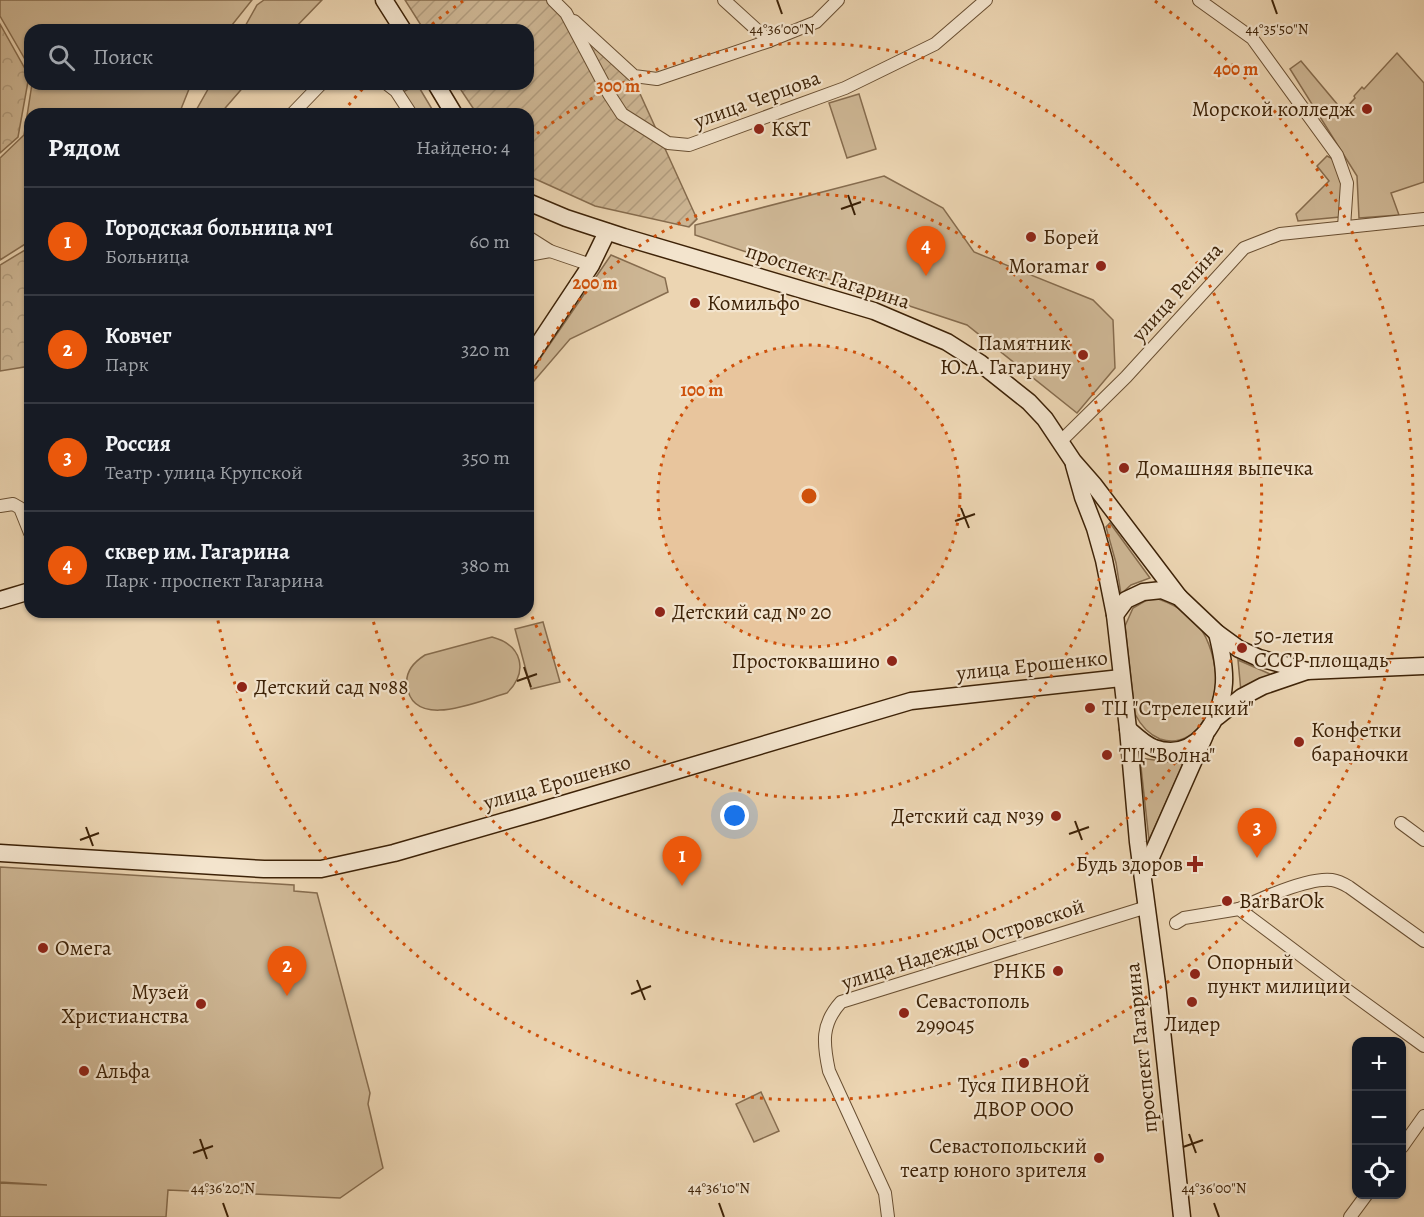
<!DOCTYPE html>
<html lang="ru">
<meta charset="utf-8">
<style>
body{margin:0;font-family:Alegreya,serif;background:#20242c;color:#f1f3f6}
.controls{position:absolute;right:18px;bottom:18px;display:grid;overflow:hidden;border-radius:12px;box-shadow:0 2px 4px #0004}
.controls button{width:54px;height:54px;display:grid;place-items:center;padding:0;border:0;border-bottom:2px solid #363941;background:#171b24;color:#f1f3f6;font:30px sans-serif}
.you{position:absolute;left:735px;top:816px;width:21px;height:21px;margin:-15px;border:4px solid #fff;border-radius:50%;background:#1a73e8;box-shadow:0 0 0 9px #1a73e833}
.badge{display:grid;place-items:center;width:39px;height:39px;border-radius:50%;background:#ea580c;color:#fff;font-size:20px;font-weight:700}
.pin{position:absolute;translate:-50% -50px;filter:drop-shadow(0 2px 3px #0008)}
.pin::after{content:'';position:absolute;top:32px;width:21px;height:18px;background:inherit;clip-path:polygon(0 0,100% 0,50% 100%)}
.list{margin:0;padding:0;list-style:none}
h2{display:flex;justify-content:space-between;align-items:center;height:78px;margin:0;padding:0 24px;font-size:26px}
h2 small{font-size:20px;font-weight:400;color:#9ea1a6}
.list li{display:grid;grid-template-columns:39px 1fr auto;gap:18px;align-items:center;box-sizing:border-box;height:108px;padding:0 24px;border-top:2px solid #363941}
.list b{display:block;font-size:22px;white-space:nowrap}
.list p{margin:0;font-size:20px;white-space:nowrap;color:#9ea1a6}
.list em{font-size:20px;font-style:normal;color:#9ea1a6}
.icon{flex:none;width:33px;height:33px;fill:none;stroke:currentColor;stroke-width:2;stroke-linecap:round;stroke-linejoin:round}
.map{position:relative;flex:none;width:1424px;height:1217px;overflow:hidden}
.search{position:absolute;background:#171b24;box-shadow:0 2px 4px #0004;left:24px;top:24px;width:510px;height:66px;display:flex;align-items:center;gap:15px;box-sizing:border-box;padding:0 21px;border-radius:18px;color:#9ea1a6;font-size:22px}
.panel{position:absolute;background:#171b24;box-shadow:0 2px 4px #0004;left:24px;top:108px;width:510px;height:510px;border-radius:18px}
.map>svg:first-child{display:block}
</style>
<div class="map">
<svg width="1424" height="1217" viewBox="0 0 1424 1217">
<defs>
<pattern id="forest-crowns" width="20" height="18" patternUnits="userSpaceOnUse" patternTransform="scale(1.5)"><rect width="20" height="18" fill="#ceb795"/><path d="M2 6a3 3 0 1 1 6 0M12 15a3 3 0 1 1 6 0" fill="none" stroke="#b29d7f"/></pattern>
<pattern id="garden-furrows" width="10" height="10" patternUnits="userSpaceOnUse" patternTransform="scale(1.5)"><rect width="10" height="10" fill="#ceb795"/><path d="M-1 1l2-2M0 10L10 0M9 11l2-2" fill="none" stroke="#b29d7f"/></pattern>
</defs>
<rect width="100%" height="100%" fill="#ecd5b2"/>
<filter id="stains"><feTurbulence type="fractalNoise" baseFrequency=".00333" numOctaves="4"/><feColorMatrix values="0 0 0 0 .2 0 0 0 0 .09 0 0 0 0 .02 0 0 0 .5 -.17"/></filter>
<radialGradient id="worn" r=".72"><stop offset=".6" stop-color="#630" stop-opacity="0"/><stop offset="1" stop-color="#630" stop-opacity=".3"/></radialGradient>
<g fill="#ceb795" stroke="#866c4e" stroke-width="1.5">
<polygon points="0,0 252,0 228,30 30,30 30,68 0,16"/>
<polygon points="264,0 322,0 293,30 243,30 257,5"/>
<polygon points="1397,53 1424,83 1424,182 1391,193 1399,215 1359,218 1357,176 1290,69 1301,61 1343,111 1355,98 1354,96 1362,87 1364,89"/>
<polygon points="32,84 191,84 179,114 30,114 30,241 0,260 0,158 24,135"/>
<polygon points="211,84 246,84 220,114 194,114"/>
<polygon points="417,84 435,114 417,114 403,92"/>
<polygon points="859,94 876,149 847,158 829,103"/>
<polygon points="1327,156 1333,159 1342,186 1340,217 1298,221 1296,214 1329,181 1317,166"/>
<polygon points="884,176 943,208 974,252 1093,300 1113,320 1115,368 1077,413 967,325 695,235 695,225"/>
<polygon points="611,255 665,278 668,292 570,339 528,388 528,376"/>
<polygon points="1110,523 1150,578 1131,585 1121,594 1116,563 1106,527"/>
<path d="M1152,597C1169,602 1187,611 1198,625C1210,640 1216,664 1216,682C1214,711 1194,750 1160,739C1148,734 1141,726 1135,714L1125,626L1133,608Z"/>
<polygon points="543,622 560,682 531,689 515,629"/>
<path d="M492,637C522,645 529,671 507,693C481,700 412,732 407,685C405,671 414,662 425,655Z"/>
<polygon points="1238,660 1277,677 1241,692"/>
<polygon points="1140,758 1183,764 1149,840"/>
<polygon points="0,867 294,885 294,891 317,893 370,1093 368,1104 383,1168 340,1198 168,1190 166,1217 0,1217 0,1183 47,1185 0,1182"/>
<polygon points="761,1092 779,1131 754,1142 736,1104"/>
</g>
<g fill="url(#forest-crowns)" stroke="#866c4e" stroke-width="1.5">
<polygon points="0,24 29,76 18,137 0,153"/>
<polygon points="30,247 30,366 0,371 0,265"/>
</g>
<polygon fill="url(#garden-furrows)" stroke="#866c4e" stroke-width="1.5" points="405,0 546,0 636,85 697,219 689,227 595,206 531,177 528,175 528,114 477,114 457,84 528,84 528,30 424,30"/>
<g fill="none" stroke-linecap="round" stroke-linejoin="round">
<g stroke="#694f32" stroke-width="14">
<g id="street">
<polyline points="553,0 566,13 609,94 622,114 668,143 689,145 845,88 935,44 986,0"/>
<polyline points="724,0 769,41"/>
<polyline points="1199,0 1252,38 1337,155 1347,183 1344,227"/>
<polyline points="574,21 634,76 657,79 769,41 816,22 838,0"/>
<polyline points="387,84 396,91 411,114"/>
<polyline points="292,114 321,84"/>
<polyline points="528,237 550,251 591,265"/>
<polyline points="528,255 550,251"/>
<polyline points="1061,441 1126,377 1244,248 1280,234 1424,219"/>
<polyline points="0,506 13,504 20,508 30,533"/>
<polyline points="1401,823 1424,840"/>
<path d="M1239,909C1260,899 1309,877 1332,880C1339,881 1344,884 1349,887L1424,941"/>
<polyline points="1176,923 1184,918 1239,909 1336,982 1424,1046"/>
<polyline points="1402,1147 1424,1116"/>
<path d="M888,1217L885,1193L829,1071C823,1043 821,1024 841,1002L1147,907"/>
<polyline points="1350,1217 1367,1194"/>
</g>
</g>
<g stroke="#3d2207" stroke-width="19">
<g id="secondary">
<polyline points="384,0 403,30"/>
<polyline points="436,84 454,114"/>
<polyline points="528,202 566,218 624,237 874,311 947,342 980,363 1029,402 1045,419 1073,461 1094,485 1179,597"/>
<polyline points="528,360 591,265 607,232"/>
<polyline points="1074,465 1083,497 1095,528 1104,560 1115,615 1128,729 1138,842 1157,984 1182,1217"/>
<polyline points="0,600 30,591"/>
<polyline points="1115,615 1126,600 1143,592 1162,590 1179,597 1217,633 1239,649 1259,658 1307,671"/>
<polyline points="1217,717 1242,697 1263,686 1307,671 1424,666"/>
<path d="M1128,729C1136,736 1144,744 1154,748C1196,763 1222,719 1224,683C1225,666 1221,649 1217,633"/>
<polyline points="0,853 264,869 321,869 394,853 540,811 911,701 1121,678"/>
<polyline points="1144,873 1205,735"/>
</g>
</g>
<use href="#street" stroke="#f3e4cd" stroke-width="12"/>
<use href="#secondary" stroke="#f3e4cd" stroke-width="16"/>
</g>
<path fill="none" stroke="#3d2207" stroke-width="2" d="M777,0L782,14M1272,0L1277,14M848,195L855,215M841,209L861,202M961,508L969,528M955,521L975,514M524,667L531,687M517,681L537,674M1075,821L1082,840M86,827L93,846M1069,834L1089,827M80,840L99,833M637,980L645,1000M631,994L651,986M1189,1134L1196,1153M200,1139L207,1159M1183,1147L1203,1140M193,1153L213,1146M223,1203L228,1217M719,1203L724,1217M1214,1203L1219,1217"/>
<circle cx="809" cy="496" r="151" fill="#ce510b" fill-opacity=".12"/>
<g fill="none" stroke="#ce510b" stroke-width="3" stroke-dasharray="3 6">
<circle cx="809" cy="496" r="151"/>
<path d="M528 385A302 302 0 1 1 528 607"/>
<path d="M530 139A453 453 0 1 1 371 613"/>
<path d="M343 112A604 604 0 0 1 367 84M425 30A604 604 0 0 1 463 1M1155 1A604 604 0 1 1 217 616"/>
</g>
<g fill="#8f2418" stroke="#f3e4cd" stroke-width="2">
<circle cx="1367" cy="109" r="6"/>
<circle cx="759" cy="129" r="6"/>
<circle cx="1031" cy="237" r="6"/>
<circle cx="1101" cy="266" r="6"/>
<circle cx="695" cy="303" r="6"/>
<circle cx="1083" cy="355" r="6"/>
<circle cx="1124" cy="468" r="6"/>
<circle cx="660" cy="612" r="6"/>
<circle cx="1242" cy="648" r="6"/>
<circle cx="892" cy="661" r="6"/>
<circle cx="242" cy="687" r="6"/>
<circle cx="1090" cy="708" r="6"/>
<circle cx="1299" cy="742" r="6"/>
<circle cx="1107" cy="755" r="6"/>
<circle cx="1056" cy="816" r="6"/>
<path d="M1192 855h6v6h6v6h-6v6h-6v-6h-6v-6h6z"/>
<circle cx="1227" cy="901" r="6"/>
<circle cx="43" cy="948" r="6"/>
<circle cx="1058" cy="971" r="6"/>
<circle cx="1195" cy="974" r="6"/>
<circle cx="1192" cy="1002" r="6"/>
<circle cx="201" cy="1004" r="6"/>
<circle cx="904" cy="1013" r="6"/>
<circle cx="1024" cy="1063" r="6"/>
<circle cx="84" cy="1071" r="6"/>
<circle cx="1099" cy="1158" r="6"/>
</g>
<g text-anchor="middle" stroke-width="4.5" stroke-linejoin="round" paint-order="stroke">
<g font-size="21" fill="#3d2207" stroke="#f3e4cd">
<text transform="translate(757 99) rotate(-20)" y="7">улица Черцова</text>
<text transform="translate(828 276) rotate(18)" y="7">проспект Гагарина</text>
<text transform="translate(1177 292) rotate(-48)" y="7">улица Репина</text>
<text transform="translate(1032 665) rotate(-6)" y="7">улица Ерошенко</text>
<text transform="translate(557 782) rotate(-16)" y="7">улица Ерошенко</text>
<text transform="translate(963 944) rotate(-18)" y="7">улица Надежды Островской</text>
<text transform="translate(1141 1048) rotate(-96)" y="7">проспект Гагарина</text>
</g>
<g font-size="21" fill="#3d2207" stroke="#f3e4cd" text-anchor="start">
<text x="1355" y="116" text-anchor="end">Морской колледж</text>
<text x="771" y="136">К&amp;Т</text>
<text x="1043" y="244">Борей</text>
<text x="1089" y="273" text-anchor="end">Moramar</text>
<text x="707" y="310">Комильфо</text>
<text x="1071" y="350" text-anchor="end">Памятник<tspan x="1071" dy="24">Ю.А. Гагарину</tspan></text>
<text x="1136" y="475">Домашняя выпечка</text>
<text x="672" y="619">Детский сад № 20</text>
<text x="1254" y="643">50-летия<tspan x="1254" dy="24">СССР площадь</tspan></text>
<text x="880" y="668" text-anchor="end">Простоквашино</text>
<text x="254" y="694">Детский сад №88</text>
<text x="1102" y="715">ТЦ "Стрелецкий"</text>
<text x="1311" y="737">Конфетки<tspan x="1311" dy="24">бараночки</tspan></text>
<text x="1119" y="762">ТЦ "Волна"</text>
<text x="1044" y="823" text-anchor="end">Детский сад №39</text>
<text x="1183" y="871" text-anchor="end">Будь здоров</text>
<text x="1239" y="908">BarBarOk</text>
<text x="55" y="955">Омега</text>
<text x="1207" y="969">Опорный<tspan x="1207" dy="24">пункт милиции</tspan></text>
<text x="1046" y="978" text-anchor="end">РНКБ</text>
<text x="189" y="999" text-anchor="end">Музей<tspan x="189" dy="24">Христианства</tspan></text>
<text x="916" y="1008">Севастополь<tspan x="916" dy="24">299045</tspan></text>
<text x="1192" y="1031" text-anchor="middle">Лидер</text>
<text x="96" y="1078">Альфа</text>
<text x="1024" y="1092" text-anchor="middle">Туся ПИВНОЙ<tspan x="1024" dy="24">ДВОР ООО</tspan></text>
<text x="1087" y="1153" text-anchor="end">Севастопольский<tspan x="1087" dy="24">театр юного зрителя</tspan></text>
</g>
</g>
<g font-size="15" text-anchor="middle" fill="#3d2207" stroke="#f3e4cd" stroke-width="4.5" stroke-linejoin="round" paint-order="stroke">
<text x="782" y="34">44°36'00"N</text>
<text x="1277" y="34">44°35'50"N</text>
<text x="223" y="1193">44°36'20"N</text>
<text x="719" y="1193">44°36'10"N</text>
<text x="1214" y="1193">44°36'00"N</text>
</g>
<circle cx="809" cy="496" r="9" fill="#ce510b" stroke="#f3e4cd" stroke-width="3"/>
<g font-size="18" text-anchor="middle" font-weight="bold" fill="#ce510b" stroke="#f3e4cd" stroke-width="4.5" stroke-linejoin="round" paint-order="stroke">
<text x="1236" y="75">400 m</text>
<text x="618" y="92">300 m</text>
<text x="595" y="289">200 m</text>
<text x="702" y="396">100 m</text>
</g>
<rect width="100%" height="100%" filter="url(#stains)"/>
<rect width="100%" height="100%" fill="url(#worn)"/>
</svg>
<div class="controls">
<button>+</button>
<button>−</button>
<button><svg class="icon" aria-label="locate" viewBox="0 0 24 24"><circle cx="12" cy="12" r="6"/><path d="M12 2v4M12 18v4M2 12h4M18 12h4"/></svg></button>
</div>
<div class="you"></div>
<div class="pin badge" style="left:682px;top:886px">1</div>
<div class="pin badge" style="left:287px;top:996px">2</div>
<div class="pin badge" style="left:1257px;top:858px">3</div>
<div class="pin badge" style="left:926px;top:276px">4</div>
<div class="search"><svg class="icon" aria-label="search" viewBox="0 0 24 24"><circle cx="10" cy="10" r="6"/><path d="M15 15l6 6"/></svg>Поиск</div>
<section class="panel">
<h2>Рядом<small>Найдено: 4</small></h2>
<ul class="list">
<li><span class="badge">1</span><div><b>Городская больница №1</b><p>Больница</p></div><em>60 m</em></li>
<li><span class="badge">2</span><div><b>Ковчег</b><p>Парк</p></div><em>320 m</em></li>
<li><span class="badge">3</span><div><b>Россия</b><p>Театр · улица Крупской</p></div><em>350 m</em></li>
<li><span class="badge">4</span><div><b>сквер им. Гагарина</b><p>Парк · проспект Гагарина</p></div><em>380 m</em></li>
</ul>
</section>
</div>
